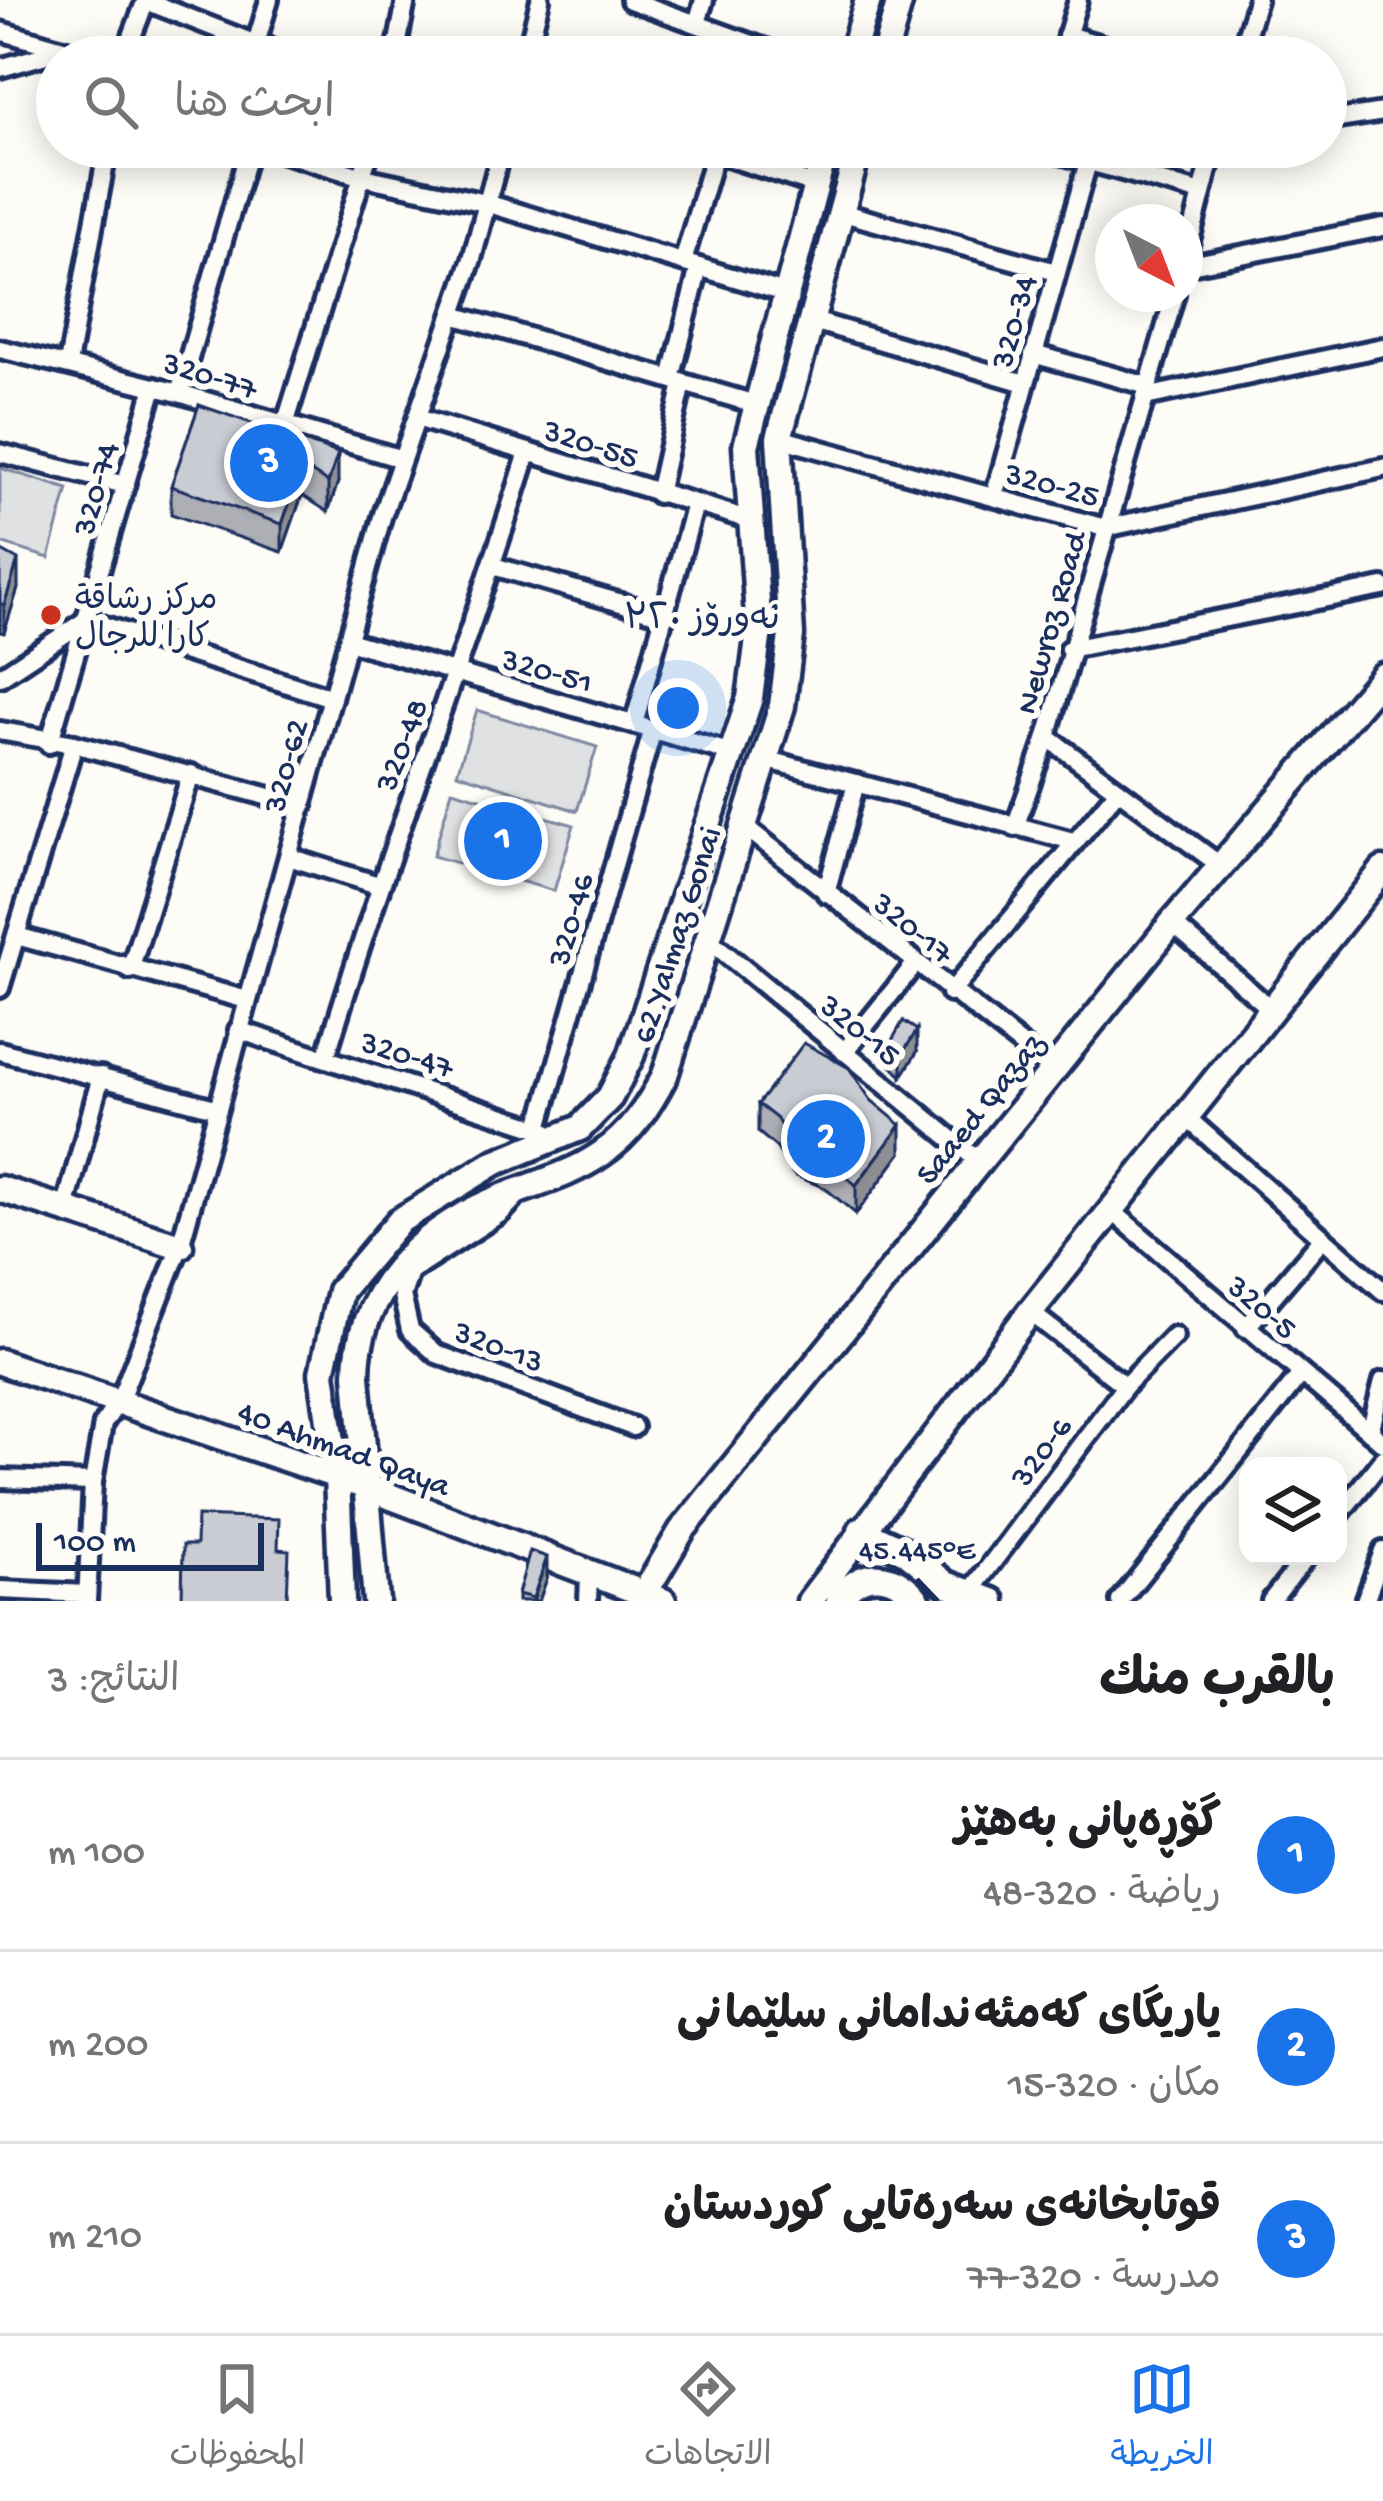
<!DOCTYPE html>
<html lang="ar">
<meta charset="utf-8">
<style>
body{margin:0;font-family:"Gochi Hand","Playpen Sans Arabic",sans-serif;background:#f6f6f6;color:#202124;direction:rtl}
.controls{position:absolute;right:36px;bottom:36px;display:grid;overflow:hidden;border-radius:24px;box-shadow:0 6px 30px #0003}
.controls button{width:108px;height:108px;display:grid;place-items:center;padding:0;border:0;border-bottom:3px solid #e0e0e0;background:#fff;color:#202124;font:60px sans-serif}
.compass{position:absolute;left:1095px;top:204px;width:108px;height:108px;border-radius:50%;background:#fff;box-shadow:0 6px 30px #0003;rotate:138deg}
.scale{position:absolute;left:36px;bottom:30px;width:228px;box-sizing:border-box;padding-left:12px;border:6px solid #1b2f5e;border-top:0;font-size:33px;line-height:42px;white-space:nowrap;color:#1b2f5e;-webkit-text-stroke:9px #fdfcf7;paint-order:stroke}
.you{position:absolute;left:678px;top:708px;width:42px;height:42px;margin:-30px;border:9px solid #fff;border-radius:50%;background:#1a73e8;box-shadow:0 0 0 18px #1a73e833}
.badge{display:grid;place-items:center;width:78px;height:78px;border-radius:50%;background:#1a73e8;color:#fff;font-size:39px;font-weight:700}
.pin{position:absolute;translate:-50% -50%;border:6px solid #fff;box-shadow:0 3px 12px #0006}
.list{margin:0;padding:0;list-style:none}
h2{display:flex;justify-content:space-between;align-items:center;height:156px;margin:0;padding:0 48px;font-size:51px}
h2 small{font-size:39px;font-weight:400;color:#757577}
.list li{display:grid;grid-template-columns:78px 1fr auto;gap:36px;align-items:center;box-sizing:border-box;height:192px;padding:0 48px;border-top:3px solid #e0e0e0}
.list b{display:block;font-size:45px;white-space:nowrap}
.list p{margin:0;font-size:39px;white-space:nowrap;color:#757577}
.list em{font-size:39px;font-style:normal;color:#757577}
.icon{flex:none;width:66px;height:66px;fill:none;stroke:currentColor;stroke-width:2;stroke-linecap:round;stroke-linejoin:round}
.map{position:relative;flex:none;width:1383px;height:1601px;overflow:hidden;direction:ltr}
.search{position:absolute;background:#fff;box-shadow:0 6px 30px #0003;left:36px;right:36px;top:36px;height:132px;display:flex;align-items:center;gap:30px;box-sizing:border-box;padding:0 42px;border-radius:66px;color:#757577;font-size:45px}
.sheet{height:732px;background:#fff}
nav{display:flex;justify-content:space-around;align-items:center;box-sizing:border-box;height:168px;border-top:3px solid #e0e0e0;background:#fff;font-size:33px;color:#757577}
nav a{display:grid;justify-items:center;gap:6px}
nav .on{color:#1a73e8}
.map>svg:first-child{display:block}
</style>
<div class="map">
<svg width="1383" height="1601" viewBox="0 0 1383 1601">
<rect width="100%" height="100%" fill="#fdfcf7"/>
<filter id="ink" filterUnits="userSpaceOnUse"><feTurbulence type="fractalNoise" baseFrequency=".00833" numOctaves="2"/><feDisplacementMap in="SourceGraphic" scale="24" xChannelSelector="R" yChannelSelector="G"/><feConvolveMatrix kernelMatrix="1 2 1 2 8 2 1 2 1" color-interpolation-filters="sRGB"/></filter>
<g filter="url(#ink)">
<g fill="#e0e1e3" stroke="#7e88a0" stroke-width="3">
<polygon points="0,468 68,489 49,558 0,543"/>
<polygon points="477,710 597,747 577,811 457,773"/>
<polygon points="452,790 574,825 554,891 433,856"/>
</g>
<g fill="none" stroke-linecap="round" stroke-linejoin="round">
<g stroke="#1b2f5e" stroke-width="26">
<g id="street">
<polyline points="630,0 788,57"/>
<polyline points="146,1 256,44 306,57"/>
<polyline points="697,23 704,0"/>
<polyline points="0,31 91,57"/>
<polyline points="1067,35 1143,57"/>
<polyline points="124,57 146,0"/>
<polyline points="252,57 269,0"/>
<polyline points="395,57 406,0"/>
<polyline points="526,57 540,0"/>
<polyline points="1061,57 1078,0"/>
<polyline points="1240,57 1257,0"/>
<polyline points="0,68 63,50"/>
<polyline points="1326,121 1383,112"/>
<polyline points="264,147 363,177 486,203 785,293"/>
<polyline points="696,147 815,185"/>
<polyline points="1035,147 1202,193"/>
<polyline points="840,212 1056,272"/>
<polyline points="1185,260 1214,147"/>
<polyline points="683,262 715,153"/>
<polyline points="1185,266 1383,227"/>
<polyline points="453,315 755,404"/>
<polyline points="810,320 1025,383"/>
<polyline points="0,349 179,393 402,459"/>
<polyline points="1033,354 1148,386"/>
<polyline points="68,364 108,147"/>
<polyline points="671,379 699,267"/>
<polyline points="179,393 250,147"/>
<polyline points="1145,397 1383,347"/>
<polyline points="417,418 750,520"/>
<polyline points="284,428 371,147"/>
<polyline points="779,438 1105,528 1383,468"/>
<polyline points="0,453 125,485"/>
<polyline points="658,494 683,383"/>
<polyline points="994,497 1088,162"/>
<polyline points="493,566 666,616"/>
<polyline points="348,641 732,753"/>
<polyline points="1069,649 1383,587"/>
<polyline points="0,677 86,620 332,698"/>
<polyline points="634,724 695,504"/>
<polyline points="0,731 74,744 303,806"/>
<polyline points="1047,737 1221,866"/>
<polyline points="49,744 154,387"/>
<polyline points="765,759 1073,841"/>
<polyline points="744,826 1052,1069"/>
<polyline points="1015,827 1047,737 1175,294"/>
<polyline points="289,857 378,885"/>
<polyline points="826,893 856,783"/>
<polyline points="1172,923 1272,1010"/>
<polyline points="17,936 247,1000"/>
<polyline points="709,940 977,1160"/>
<polyline points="130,970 191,774"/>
<polyline points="0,988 74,744"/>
<polyline points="950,993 1118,790"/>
<polyline points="238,1030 544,1130"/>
<polyline points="0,1051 215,1108"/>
<polyline points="844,1052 915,964"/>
<path d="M326,1057C387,853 465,656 528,452"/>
<polyline points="1186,1117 1383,1291"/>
<polyline points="540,1124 653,729"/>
<polyline points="519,1194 501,1213 410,1272 402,1295 410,1330 437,1354 633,1427"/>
<polyline points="65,1209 101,1076"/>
<polyline points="1111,1210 1383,1443"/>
<polyline points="1030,1312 1125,1386"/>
<polyline points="1246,1328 1321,1240"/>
<polyline points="1370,1432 1383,1381"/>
<polyline points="0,1479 93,1482"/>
<polyline points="1338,1516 1383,1459"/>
<polyline points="0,1590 87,1594"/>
<polyline points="87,1601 93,1482 103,1424 120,1399 180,1246 382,517 472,259 502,147"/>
<polyline points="588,1601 589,1575"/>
<polyline points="955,1601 970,1592 1125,1386 1174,1336"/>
<polyline points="1120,1601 1301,1374"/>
<polyline points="1271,1601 1307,1556"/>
<polyline points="1365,1601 1383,1551"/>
</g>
</g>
<g stroke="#1b2f5e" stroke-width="33">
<g id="secondary">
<polyline points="851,57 868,0"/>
<polyline points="884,57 900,0"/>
<polyline points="0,1189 180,1246"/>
<polyline points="0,1362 337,1476 663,1601"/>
<polyline points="861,1530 905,1551 946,1584 992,1601"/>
<polyline points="644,1594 682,1530 1172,923 1383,676"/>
<polyline points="342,1601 337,1476 322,1373 340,1291 399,1221 494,1163 580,1128 610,1097 631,1056 750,698 759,631 746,446 826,147"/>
<path d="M376,1601L357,1375C357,1293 419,1233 490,1202C527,1186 568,1177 601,1154C630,1135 649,1106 665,1075L782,706L791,635L779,438L859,147"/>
<polyline points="810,1601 1030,1312 1383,870"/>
<path d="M839,1601C859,1566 897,1571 918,1601"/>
</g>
</g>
<use href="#street" stroke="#fdfcf7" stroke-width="16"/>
<use href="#secondary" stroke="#fdfcf7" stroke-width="24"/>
</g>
<g fill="#adafb5" stroke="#1b2f5e" stroke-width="3">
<polygon points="199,405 338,482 328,512 302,495 282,552 171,514 171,486"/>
<polygon points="0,550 18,588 4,633 0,632"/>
<polygon points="890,1044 917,1052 902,1076 890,1065"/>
<polygon points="758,1104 901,1153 856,1214 825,1188 794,1175 776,1147 758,1132"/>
<polygon points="547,1578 539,1601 518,1601 518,1594"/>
</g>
<g fill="#8d8f94" stroke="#1b2f5e" stroke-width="3">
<polygon points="338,453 338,482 328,512 328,483"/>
<polygon points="302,466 302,495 282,552 282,524"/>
<polygon points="18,560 18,588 4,633 4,605"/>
<polygon points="917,1030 917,1052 902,1076 902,1054"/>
<polygon points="901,1125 901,1153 856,1214 856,1185"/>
<polygon points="547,1557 547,1578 539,1601 533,1601"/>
</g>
<g fill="#c9ccd3" stroke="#1b2f5e" stroke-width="3">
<polygon points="199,405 338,453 328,483 302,466 282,524 171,486"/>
<polygon points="0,550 18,560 4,605 0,603"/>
<polygon points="903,1021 917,1030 902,1054 890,1044"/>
<polygon points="804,1043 849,1068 871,1100 901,1125 856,1185 825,1160 794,1146 776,1118 758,1104"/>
<polygon points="197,1516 279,1519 278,1549 289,1550 287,1601 182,1601 183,1545 196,1545"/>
<polygon points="530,1551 547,1557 533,1598 518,1594"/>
</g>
</g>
<path fill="none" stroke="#1b2f5e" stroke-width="4.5" d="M917,1579L938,1601"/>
<circle fill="#c8321e" stroke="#fdfcf7" stroke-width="4.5" cx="51" cy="615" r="12"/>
<g text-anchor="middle" stroke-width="12" stroke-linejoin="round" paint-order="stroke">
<g font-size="33" fill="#1b2f5e" stroke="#fdfcf7">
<text transform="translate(1011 321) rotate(-74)" y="12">320-34</text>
<text transform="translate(211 373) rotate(17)" y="12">320-77</text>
<text transform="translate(592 441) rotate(18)" y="12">320-55</text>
<text transform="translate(1053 482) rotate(15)" y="12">320-25</text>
<text transform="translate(93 488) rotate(-74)" y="12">320-74</text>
<text transform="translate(1048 622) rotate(-74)" y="12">Newroz Road</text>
<text transform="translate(548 668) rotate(16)" y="12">320-51</text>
<text transform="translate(399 744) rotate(-69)" y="12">320-48</text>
<text transform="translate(283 765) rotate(-75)" y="12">320-62</text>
<text transform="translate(568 919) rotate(-74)" y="12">320-46</text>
<text transform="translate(915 926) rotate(39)" y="12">320-17</text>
<text transform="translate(674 934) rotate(-72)" y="12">62 Yalmaz Gonai</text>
<text transform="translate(862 1028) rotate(39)" y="12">320-15</text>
<text transform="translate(408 1052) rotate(17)" y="12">320-47</text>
<text transform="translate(978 1107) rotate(-51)" y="12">Saaed Qazaz</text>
<text transform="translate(1264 1305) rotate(40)" y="12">320-5</text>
<text transform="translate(500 1344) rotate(21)" y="12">320-13</text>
<text transform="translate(345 1446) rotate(20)" y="12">40 Ahmad Qaya</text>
<text transform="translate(1039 1450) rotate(-53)" y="12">320-6</text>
</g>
<g font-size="33" fill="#1b2f5e" stroke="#fdfcf7" text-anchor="start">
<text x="75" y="608">مركز رشاقة<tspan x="75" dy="38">كارا للرجال</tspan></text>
</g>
<g font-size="36" fill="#1b2f5e" stroke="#fdfcf7">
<text x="702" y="628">نەورۆز ٣٢٠</text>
</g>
</g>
<g font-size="30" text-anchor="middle" fill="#1b2f5e" stroke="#fdfcf7" stroke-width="12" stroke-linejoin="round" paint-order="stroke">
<text x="917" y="1559">45.445°E</text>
</g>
</svg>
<div class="controls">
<button><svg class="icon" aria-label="layers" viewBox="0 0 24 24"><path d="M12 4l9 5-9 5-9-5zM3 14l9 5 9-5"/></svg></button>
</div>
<svg class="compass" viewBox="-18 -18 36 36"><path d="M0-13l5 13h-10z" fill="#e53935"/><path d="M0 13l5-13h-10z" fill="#757577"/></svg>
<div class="scale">100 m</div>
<div class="you"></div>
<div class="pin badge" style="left:503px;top:841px">1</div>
<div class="pin badge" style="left:826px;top:1139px">2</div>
<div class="pin badge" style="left:269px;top:463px">3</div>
<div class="search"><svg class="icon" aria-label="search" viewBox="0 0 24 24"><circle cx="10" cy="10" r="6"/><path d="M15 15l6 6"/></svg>ابحث هنا</div>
</div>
<section class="sheet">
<h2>بالقرب منك<small>النتائج: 3</small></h2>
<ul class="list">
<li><span class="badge">1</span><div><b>گۆڕەپانی بەهێز</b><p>رياضة · 320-48</p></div><em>100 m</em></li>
<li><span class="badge">2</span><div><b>یاریگای کەمئەندامانی سلێمانی</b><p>مكان · 320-15</p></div><em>200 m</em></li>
<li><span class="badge">3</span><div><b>قوتابخانەی سەرەتایی کوردستان</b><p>مدرسة · 320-77</p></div><em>210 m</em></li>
</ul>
</section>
<nav>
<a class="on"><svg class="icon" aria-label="map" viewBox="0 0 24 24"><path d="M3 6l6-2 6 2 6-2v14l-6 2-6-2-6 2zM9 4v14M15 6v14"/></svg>الخريطة</a>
<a><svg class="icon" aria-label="directions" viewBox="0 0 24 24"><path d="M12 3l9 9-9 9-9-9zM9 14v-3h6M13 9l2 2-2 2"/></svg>الاتجاهات</a>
<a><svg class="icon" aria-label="saved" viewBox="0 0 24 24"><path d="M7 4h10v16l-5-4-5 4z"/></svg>المحفوظات</a>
</nav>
